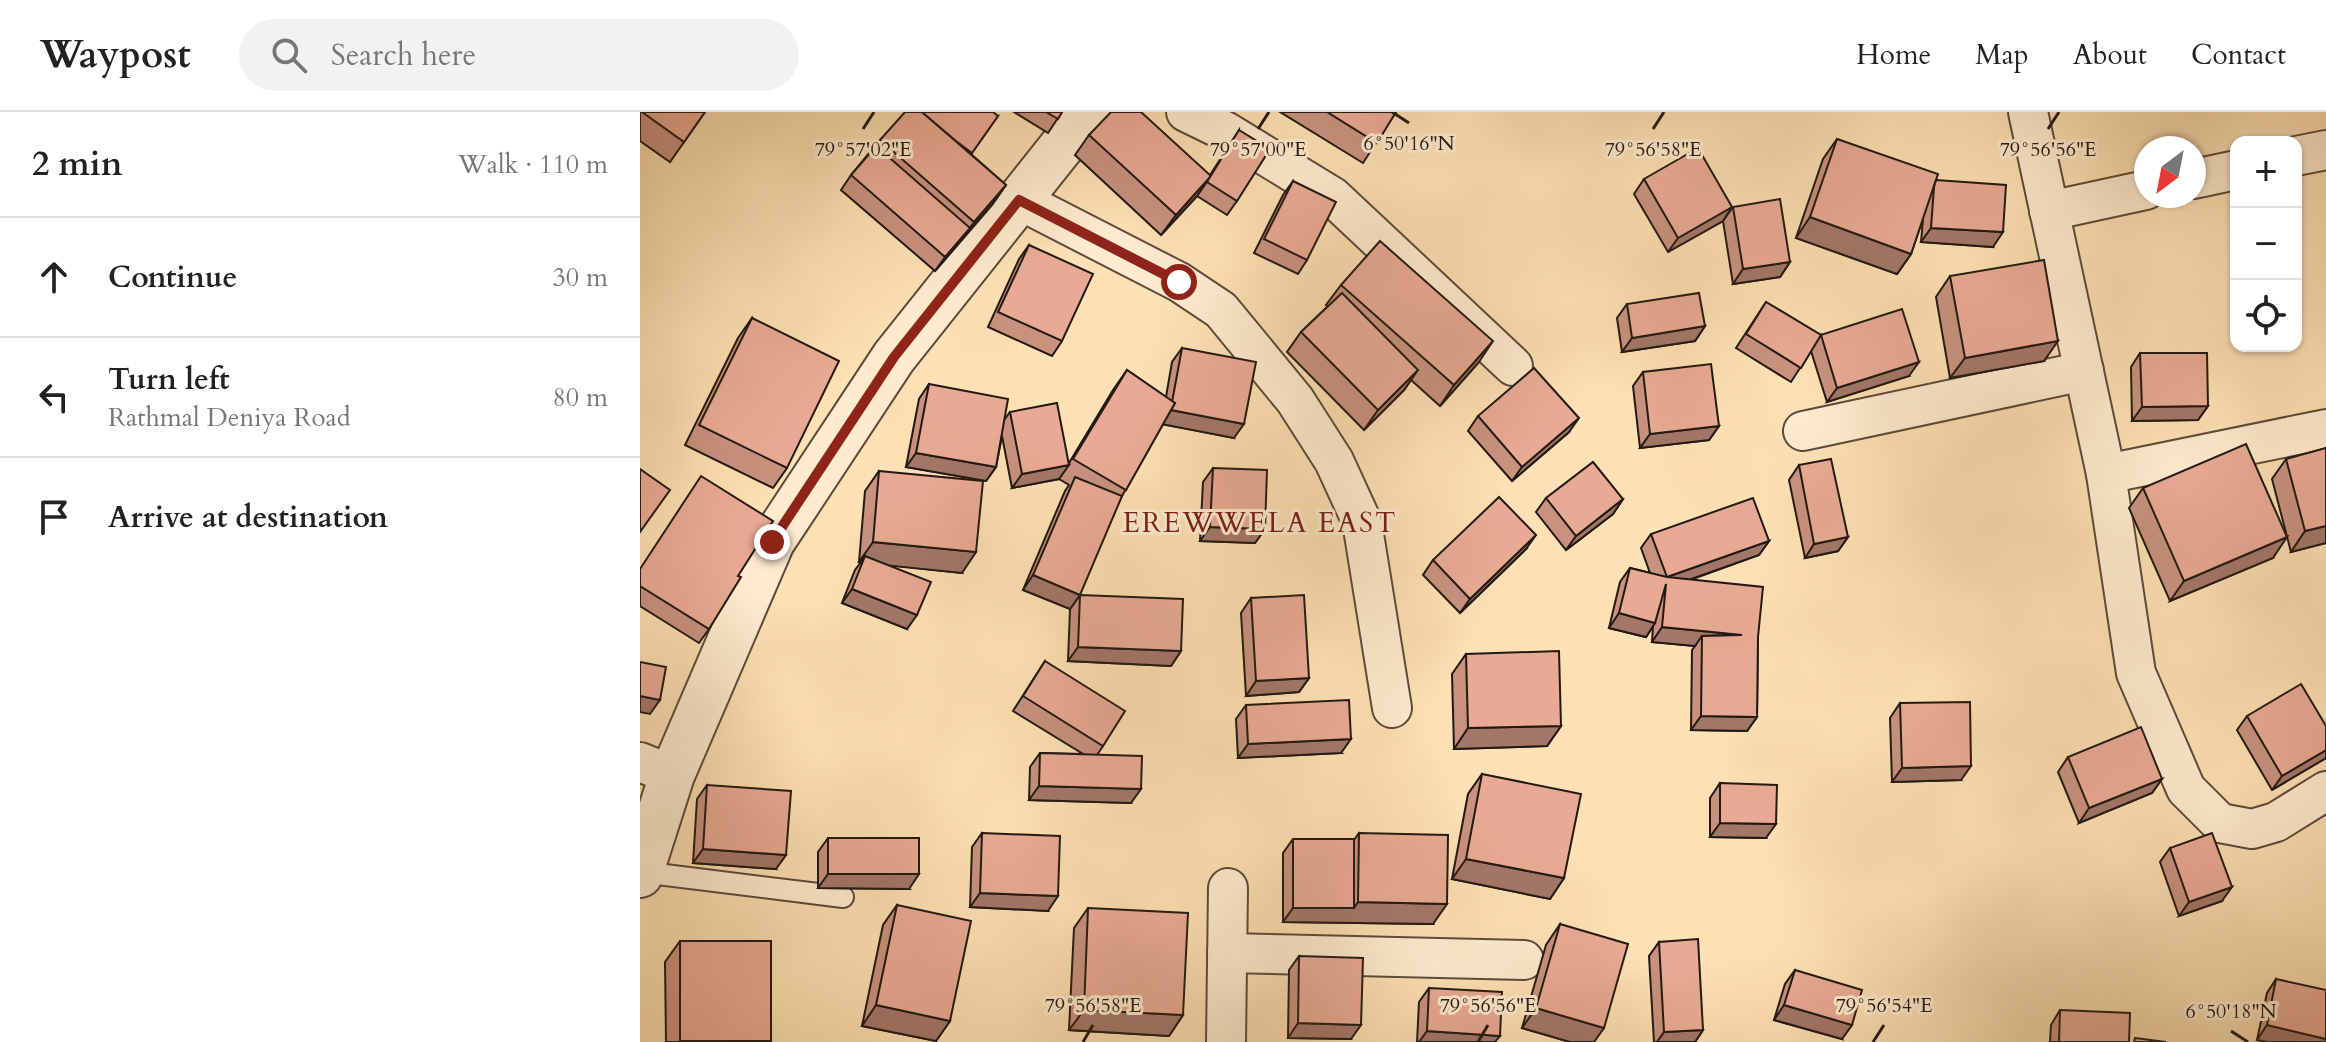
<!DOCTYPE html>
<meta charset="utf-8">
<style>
body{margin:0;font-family:Cardo,serif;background:#f2f2f2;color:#222}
.controls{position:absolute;right:24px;top:24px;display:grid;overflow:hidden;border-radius:16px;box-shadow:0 2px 6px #0004}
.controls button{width:72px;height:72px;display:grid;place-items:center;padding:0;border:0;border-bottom:2px solid #e0e0e0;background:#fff;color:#222;font:40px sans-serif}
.compass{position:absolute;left:1494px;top:24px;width:72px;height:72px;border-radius:50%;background:#fff;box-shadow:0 2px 6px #0004;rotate:212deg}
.stop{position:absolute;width:24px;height:24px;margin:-18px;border:6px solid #8f2418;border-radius:50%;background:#fff}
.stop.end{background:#8f2418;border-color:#fff;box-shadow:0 2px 8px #0008}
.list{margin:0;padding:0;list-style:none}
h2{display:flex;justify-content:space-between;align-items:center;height:104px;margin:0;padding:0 32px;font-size:34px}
h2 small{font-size:26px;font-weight:400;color:#767676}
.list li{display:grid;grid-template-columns:52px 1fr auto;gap:24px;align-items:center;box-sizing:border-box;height:120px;padding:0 32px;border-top:2px solid #e0e0e0}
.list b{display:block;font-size:30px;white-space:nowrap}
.list p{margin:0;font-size:26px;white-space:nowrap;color:#767676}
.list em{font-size:26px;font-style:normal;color:#767676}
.icon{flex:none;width:44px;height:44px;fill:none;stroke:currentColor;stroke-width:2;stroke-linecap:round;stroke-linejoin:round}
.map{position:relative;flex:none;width:1686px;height:930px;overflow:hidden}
header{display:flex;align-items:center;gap:48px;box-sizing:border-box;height:112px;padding:0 40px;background:#fff;border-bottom:2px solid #e0e0e0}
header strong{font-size:38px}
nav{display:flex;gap:44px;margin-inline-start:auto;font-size:28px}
.search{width:560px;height:72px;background:#f2f2f2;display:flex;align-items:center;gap:20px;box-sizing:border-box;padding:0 28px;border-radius:44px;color:#767676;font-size:30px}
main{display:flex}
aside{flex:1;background:#fff}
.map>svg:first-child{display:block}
</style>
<header>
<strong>Waypost</strong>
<div class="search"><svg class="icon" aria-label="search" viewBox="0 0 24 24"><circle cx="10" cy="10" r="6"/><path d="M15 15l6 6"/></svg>Search here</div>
<nav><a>Home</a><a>Map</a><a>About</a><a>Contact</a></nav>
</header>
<main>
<aside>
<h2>2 min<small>Walk · 110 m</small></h2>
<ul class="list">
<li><svg class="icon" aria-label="ahead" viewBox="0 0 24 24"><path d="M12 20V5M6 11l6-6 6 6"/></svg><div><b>Continue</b></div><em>30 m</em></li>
<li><svg class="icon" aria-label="left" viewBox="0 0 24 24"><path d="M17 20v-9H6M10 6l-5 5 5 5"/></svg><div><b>Turn left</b><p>Rathmal Deniya Road</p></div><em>80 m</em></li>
<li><svg class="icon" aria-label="arrive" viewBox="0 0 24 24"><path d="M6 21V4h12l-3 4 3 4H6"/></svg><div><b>Arrive at destination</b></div></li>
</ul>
</aside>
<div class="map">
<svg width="1686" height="930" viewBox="0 0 1686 930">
<rect width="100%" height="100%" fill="#fde0b3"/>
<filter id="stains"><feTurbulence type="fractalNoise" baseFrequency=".0025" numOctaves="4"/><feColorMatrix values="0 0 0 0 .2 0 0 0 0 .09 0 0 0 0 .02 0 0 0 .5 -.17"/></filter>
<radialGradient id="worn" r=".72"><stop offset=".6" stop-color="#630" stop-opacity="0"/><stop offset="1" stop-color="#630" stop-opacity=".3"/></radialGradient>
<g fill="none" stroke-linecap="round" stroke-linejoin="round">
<g stroke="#5a4b3a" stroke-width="24">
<polyline id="service" points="1,760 203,785"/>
</g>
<g stroke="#5a4b3a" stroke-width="42">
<g id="minor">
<polyline points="546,0 585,19 693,85 873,254"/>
<polyline points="1388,0 1466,362 1496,561 1546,677 1580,711 1612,717 1636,710 1686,679"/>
<polyline points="1656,44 1686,38"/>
<polyline points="1554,67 1596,58"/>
<polyline points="379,88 539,170 581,198 655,288 694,349 722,410 752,596"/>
<polyline points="1409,99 1506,78"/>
<polyline points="1163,319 1444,259"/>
<polyline points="1466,362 1686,317"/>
<polyline points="0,650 32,663"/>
<polyline points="587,841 884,848"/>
<polyline points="586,930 588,776"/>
</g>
</g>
<g stroke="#5a4b3a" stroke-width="48">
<polyline id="tertiary" points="0,763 32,663 132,430 254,245 449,0"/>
</g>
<use href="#service" stroke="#feebce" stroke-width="20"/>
<use href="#minor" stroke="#feebce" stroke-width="38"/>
<use href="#tertiary" stroke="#feebce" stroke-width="44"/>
</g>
<g fill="#c8927f" stroke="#231912" stroke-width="2">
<polygon points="0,0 65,0 30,50 0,29"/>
<polygon points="374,0 422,0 408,21"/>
<polygon points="640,0 756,0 723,51"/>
<polygon points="358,4 331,42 366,73 352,93 295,159 201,78 211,63 240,28"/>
<polygon points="599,18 597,89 587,103 557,84 521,123 435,43 449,23 570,63"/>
<polygon points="1197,27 1296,68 1353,135 1281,130 1283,107 1271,142 1257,162 1156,126 1183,47"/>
<polygon points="1004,67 1083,109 1028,140 994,82"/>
<polygon points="653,69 667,148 658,162 614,141 643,83"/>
<polygon points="1093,95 1150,150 1140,165 1093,172 1083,109"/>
<polygon points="389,133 422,229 412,244 348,215 379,147"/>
<polygon points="1310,164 1404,249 1310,266 1296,185"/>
<polygon points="701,173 839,250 800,294 771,268 764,278 724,318 647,240 661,220 688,194 686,193"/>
<polygon points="1126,190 1181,223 1269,264 1187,290 1171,239 1151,270 1096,236"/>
<polygon points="987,192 1065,214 1055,229 982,240 977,206"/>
<polygon points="112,206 147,356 133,376 45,333 98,226"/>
<polygon points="542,236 594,326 523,312 482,384 430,497 383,478 425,379 429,373 419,367 372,376 362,324 356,355 346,369 266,355 279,287 289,272 364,308 370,300 429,351 473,278 487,258 526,285 532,250"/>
<polygon points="1500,241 1568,294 1558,308 1492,309 1491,255"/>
<polygon points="1003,260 1079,314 1069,328 1000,336 993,274"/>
<polygon points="838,304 929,320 872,369 828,319"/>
<polygon points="1686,336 1686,431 1651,440 1632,367 1646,347"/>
<polygon points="1159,353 1208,425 1198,439 1165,446 1149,368"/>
<polygon points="573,356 625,417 615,431 560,429 563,370"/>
<polygon points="239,359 322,461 249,453 267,517 202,491 215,458 221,450 219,450 225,379"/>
<polygon points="1503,376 1633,446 1530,489 1489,396"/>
<polygon points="906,386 983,387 973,402 926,438 896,400"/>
<polygon points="1011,422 1129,429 1119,443 1050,468 1118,525 1117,605 1107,619 1051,618 1052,538 1055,534 1012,530 1013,514 1006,525 969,516 980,470 990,456 1010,461 1001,436"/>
<polygon points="886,437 820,501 783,463 793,448"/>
<polygon points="0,456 98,464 69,517 59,531 0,494"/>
<polygon points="440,483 541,539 531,554 428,549 430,497"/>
<polygon points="611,486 669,566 659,580 606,584 601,501"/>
<polygon points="826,542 921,614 907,634 814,637 812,562"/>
<polygon points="405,549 463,634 457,643 491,691 389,688 390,655 400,641 443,642 373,599"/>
<polygon points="1260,591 1321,668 1252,670 1250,606"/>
<polygon points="606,593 701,641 598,646 596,607"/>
<polygon points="1607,604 1686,614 1686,646 1632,678 1597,618"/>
<polygon points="1428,645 1522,667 1512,681 1439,711 1418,660"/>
<polygon points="842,662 924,766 910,787 812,767 828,682"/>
<polygon points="1080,671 1126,726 1070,725 1070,686"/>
<polygon points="67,673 136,757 53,751 57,687"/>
<polygon points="342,721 408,799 330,795 332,735"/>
<polygon points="719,721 793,812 643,810 643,741 653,727 714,728"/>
<polygon points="188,726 269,777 178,776 178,740"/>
<polygon points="1530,736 1582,789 1539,804 1520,750"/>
<polygon points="257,793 310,909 296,929 222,914 243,813"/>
<polygon points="448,796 543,903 529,924 429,918 434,816"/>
<polygon points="920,812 954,930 930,930 882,916 906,833"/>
<polygon points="40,829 131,929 130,930 26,930 25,850"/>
<polygon points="1019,830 1063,918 1055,930 1014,930 1009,844"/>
<polygon points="659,844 711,927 648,926 649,858"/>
<polygon points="1155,858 1202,927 1134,908 1145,872"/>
<polygon points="1636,867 1686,930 1628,930 1617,928 1627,881"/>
<polygon points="789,876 855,930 777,930 779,890"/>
<polygon points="1420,898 1489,930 1410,930 1411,913"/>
</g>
<g fill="#a27768" stroke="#231912" stroke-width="2">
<polygon points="571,64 557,84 521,123 536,103"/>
<polygon points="366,73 352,93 295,159 305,145"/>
<polygon points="1092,95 1083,109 1028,140 1038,126"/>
<polygon points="1170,105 1271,142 1257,162 1156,126"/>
<polygon points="1291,116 1363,120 1353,135 1281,130"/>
<polygon points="1150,150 1140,165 1093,172 1103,157"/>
<polygon points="1065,214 1055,229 982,240 992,226"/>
<polygon points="853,229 839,250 800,294 814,273"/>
<polygon points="1418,229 1404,249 1310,266 1325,246"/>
<polygon points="1279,250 1269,264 1187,290 1197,276"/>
<polygon points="778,258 764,278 724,318 738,298"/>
<polygon points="1568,294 1558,308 1492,309 1502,295"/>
<polygon points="531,298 604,312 594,326 521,312"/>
<polygon points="939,306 929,320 872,369 882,355"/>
<polygon points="1079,314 1069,328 1000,336 1010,322"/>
<polygon points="276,341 356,355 346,369 266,355"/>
<polygon points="429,353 419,367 372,376 382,362"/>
<polygon points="983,387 973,402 926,438 936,424"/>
<polygon points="1686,414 1686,431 1651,440 1665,419"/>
<polygon points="570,415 625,417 615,431 560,429"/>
<polygon points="896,423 886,437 820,501 830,487"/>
<polygon points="1208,425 1198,439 1165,446 1174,432"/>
<polygon points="1647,425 1633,446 1530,489 1544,469"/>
<polygon points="1129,429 1119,443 1026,476 1027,465"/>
<polygon points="233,430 336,440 322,461 223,451 225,444 221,450 219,450"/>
<polygon points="393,463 440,483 430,497 383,478"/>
<polygon points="212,477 277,503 267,517 202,491"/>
<polygon points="979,501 1015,511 1006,525 969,516"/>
<polygon points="1022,515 1102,523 1062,524 1055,534 1012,530"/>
<polygon points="438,535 541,539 531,554 428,549"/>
<polygon points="669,566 659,580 606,584 616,569"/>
<polygon points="0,584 20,588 10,602 0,600"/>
<polygon points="1061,604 1117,605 1107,619 1051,618"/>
<polygon points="921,614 907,634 814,637 828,616"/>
<polygon points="711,627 701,641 598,646 608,632"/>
<polygon points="1686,638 1686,646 1632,678 1642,664"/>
<polygon points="1331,654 1321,668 1252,670 1262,656"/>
<polygon points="1522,667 1512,681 1439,711 1449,696"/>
<polygon points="399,674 501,677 491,691 389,688"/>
<polygon points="1080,711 1136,712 1126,726 1070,725"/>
<polygon points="63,737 146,743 136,757 53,751"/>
<polygon points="826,747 924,766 910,787 812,767"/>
<polygon points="188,762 279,762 269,777 178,776"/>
<polygon points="1592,775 1582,789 1539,804 1549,790"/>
<polygon points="340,781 418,784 408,799 330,795"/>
<polygon points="718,790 807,792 793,812 643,810 653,796 714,796"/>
<polygon points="236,893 310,909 296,929 222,914"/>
<polygon points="1144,893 1212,913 1202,927 1134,908"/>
<polygon points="896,896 964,916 954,930 930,930 882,916"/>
<polygon points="444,898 543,903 529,924 429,918"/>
<polygon points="658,911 721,913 711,927 648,926"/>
<polygon points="1627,913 1686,927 1686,930 1628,930 1617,928"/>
<polygon points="1063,918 1055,930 1017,930 1024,920"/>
<polygon points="787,919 860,924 855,930 779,930"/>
<polygon points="40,929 131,929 39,930"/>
</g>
<g fill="#e8aa94" stroke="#231912" stroke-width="2">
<polygon points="2,0 65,0 44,30"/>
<polygon points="265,0 282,0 366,73 334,110 240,28"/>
<polygon points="282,0 353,0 358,4 332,41 316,29"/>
<polygon points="406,0 422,0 418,7"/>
<polygon points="471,0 501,0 571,64 536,103 449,23"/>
<polygon points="687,0 756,0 737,31"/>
<polygon points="599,18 630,37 597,89 567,70"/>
<polygon points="1197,27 1298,62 1271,142 1170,105"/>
<polygon points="236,34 330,116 305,145 211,63"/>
<polygon points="1058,36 1092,95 1038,126 1004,67"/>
<polygon points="1296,68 1366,73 1363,120 1291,116 1294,75"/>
<polygon points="653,69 696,90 667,148 624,127"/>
<polygon points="1140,87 1150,150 1103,157 1093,95"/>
<polygon points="740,129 853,229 814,273 701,173"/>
<polygon points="389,133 453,162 422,229 358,200"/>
<polygon points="1404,148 1418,229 1325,246 1310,164"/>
<polygon points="702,181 778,258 738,298 661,220"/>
<polygon points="1059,181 1065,214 992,226 987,192"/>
<polygon points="1126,190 1181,223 1262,197 1279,250 1197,276 1181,223 1161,256 1106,222"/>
<polygon points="112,206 199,249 147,356 59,313"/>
<polygon points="542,236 616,250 604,312 531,298 535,291 532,290"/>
<polygon points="1500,241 1567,241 1568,294 1502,295"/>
<polygon points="1071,252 1079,314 1010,322 1003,260"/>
<polygon points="894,256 939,306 882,355 838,304"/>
<polygon points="487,258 535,291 486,378 433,347"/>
<polygon points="289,272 368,287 356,355 276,341"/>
<polygon points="417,291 429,353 382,362 370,300"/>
<polygon points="1606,332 1647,425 1544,469 1503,376"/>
<polygon points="1686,336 1686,414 1665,419 1646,347"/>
<polygon points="1191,347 1208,425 1174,432 1159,353"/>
<polygon points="953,350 983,387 936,424 906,386"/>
<polygon points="573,356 627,358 625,417 570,415"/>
<polygon points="0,357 30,378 0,420"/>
<polygon points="239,359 343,369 336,440 233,430"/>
<polygon points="61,364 133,409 98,464 101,465 69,517 0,474 0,457"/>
<polygon points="435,365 482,384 440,483 393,463"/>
<polygon points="859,385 896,423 830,487 793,448"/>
<polygon points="1113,386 1129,429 1027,465 1011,422"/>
<polygon points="225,444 291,470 277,503 212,477"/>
<polygon points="990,456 1027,465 1123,475 1118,525 1117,605 1061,604 1062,524 1102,523 1022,515 1026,472 1015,511 979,501"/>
<polygon points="440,483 543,487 541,539 438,535"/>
<polygon points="664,483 669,566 616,569 611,486"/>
<polygon points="919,539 921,614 828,616 826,542"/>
<polygon points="405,549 485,599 463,634 383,584"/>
<polygon points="0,550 26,555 20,588 0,584"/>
<polygon points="1661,572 1686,614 1686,638 1642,664 1607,604"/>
<polygon points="709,588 711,627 608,632 606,593"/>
<polygon points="1330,590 1331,654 1262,656 1260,591"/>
<polygon points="1501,615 1522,667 1449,696 1428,645"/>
<polygon points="400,641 502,644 501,677 399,674"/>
<polygon points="842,662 941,682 924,766 826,747"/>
<polygon points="1080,671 1137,673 1136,712 1080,711"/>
<polygon points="67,673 151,679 146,743 63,737"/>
<polygon points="342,721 420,724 418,784 340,781"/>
<polygon points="719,721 808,723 807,792 718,790"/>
<polygon points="1572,721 1592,775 1549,790 1530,736"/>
<rect x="188" y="726" width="91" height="36"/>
<rect x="653" y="727" width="61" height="69"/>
<polygon points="257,793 331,809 310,909 236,893"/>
<polygon points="448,796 548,801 543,903 444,898"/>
<polygon points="920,812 988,832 964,916 896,896"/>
<polygon points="1058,827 1063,918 1024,920 1019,830"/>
<rect x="40" y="829" width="91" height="100"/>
<polygon points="659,844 723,846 721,913 658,911"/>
<polygon points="1155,858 1222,878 1212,913 1144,893"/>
<polygon points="1636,867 1686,878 1686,927 1627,913"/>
<polygon points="789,876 862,880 860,924 787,919"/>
<polygon points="1420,898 1490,901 1489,930 1419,930"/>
<polygon points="1495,926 1526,930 1494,930"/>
</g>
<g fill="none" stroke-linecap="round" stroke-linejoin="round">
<polyline stroke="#8f2418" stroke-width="10" points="132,430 254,245 379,88 539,170"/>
</g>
<path fill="none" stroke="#231912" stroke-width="3" d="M752,0L769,11M223,17L234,0M618,17L629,0M1013,17L1024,0M1408,17L1419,0M1591,919L1608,930M443,930L453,913M838,930L848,913M1233,930L1244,913"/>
<g text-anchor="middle" stroke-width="6" stroke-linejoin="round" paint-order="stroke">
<g font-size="28" letter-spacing="2" fill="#7a1f14" stroke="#feebce">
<text x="620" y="420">EREWWELA EAST</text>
</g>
</g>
<g font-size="20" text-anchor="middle" fill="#231912" stroke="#feebce" stroke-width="6" stroke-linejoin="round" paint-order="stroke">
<text x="769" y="38">6°50'16"N</text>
<text x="223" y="44">79°57'02"E</text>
<text x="618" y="44">79°57'00"E</text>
<text x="1013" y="44">79°56'58"E</text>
<text x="1408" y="44">79°56'56"E</text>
<text x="453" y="900">79°56'58"E</text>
<text x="848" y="900">79°56'56"E</text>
<text x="1244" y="900">79°56'54"E</text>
<text x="1591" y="906">6°50'18"N</text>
</g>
<rect width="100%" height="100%" filter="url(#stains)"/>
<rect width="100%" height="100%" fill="url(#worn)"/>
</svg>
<div class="controls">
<button>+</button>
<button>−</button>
<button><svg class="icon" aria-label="locate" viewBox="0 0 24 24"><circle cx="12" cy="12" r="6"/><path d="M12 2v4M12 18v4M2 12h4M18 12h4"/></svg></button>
</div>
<svg class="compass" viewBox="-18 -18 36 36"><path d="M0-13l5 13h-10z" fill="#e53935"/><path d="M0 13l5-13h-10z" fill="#767676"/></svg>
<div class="stop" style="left:539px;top:170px"></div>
<div class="stop end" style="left:132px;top:430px"></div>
</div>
</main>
